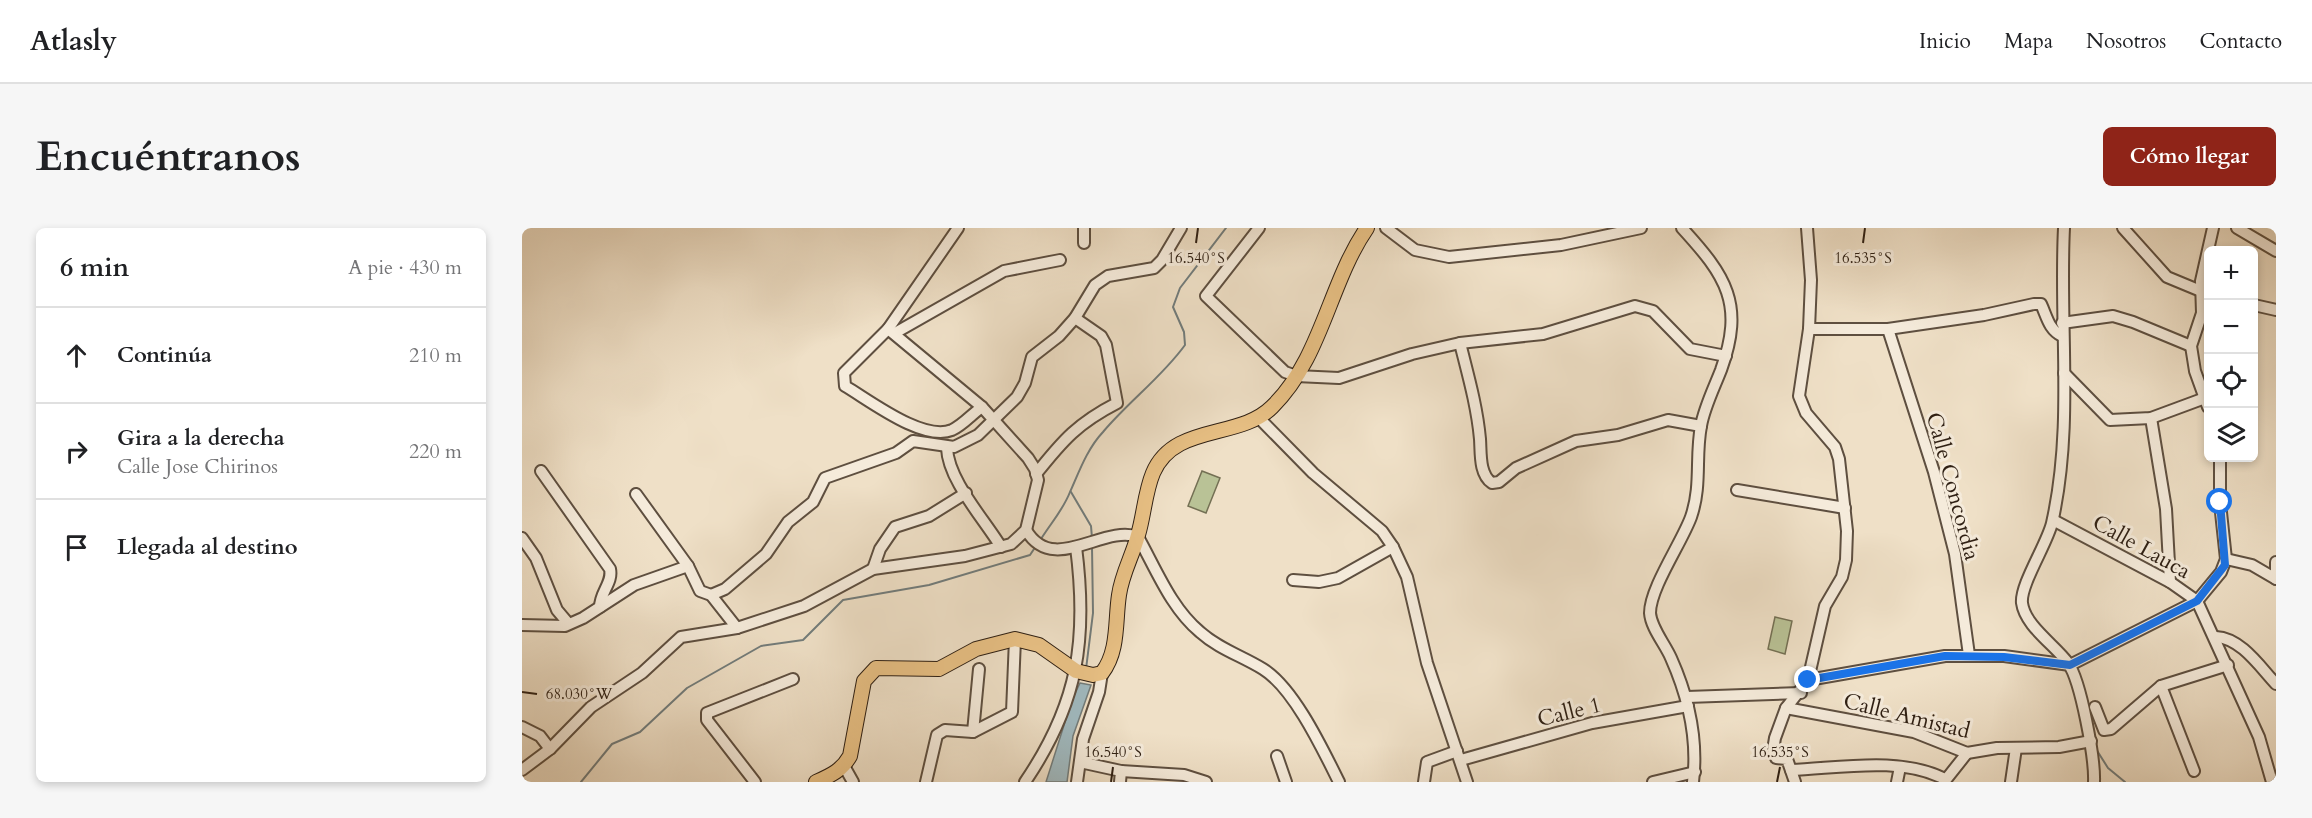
<!DOCTYPE html>
<html lang="es">
<meta charset="utf-8">
<style>
body{margin:0;font-family:Cardo,serif;background:#f6f6f6;color:#202124}
.controls{position:absolute;right:18px;top:18px;display:grid;overflow:hidden;border-radius:9px;box-shadow:0 3px 9px #0003}
.controls button{width:54px;height:54px;display:grid;place-items:center;padding:0;border:0;border-bottom:2px solid #e0e0e0;background:#fff;color:#202124;font:30px sans-serif}
.stop{position:absolute;width:18px;height:18px;margin:-14px;border:4px solid #1a73e8;border-radius:50%;background:#fff}
.stop.end{background:#1a73e8;border-color:#fff;box-shadow:0 2px 6px #0008}
.list{margin:0;padding:0;list-style:none}
h2{display:flex;justify-content:space-between;align-items:center;height:78px;margin:0;padding:0 24px;font-size:26px}
h2 small{font-size:20px;font-weight:400;color:#757577}
.list li{display:grid;grid-template-columns:39px 1fr auto;gap:18px;align-items:center;box-sizing:border-box;height:96px;padding:0 24px;border-top:2px solid #e0e0e0}
.list b{display:block;font-size:22px;white-space:nowrap}
.list p{margin:0;font-size:20px;white-space:nowrap;color:#757577}
.list em{font-size:20px;font-style:normal;color:#757577}
.icon{flex:none;width:33px;height:33px;fill:none;stroke:currentColor;stroke-width:2;stroke-linecap:round;stroke-linejoin:round}
.map{position:relative;flex:none;width:1754px;height:554px;overflow:hidden;border-radius:9px}
header{display:flex;align-items:center;gap:36px;box-sizing:border-box;height:84px;padding:0 30px;background:#fff;border-bottom:2px solid #e0e0e0}
header strong{font-size:28px}
nav{display:flex;gap:33px;margin-inline-start:auto;font-size:21px}
.intro{display:flex;align-items:center;justify-content:space-between;box-sizing:border-box;height:144px;padding:0 36px}
h1{margin:0;font-size:42px}
.button{padding:15px 27px;border-radius:9px;background:#8f2418;color:#fff;font-size:21px;font-weight:700}
main{display:flex;gap:36px;padding:0 36px}
aside{flex:1;background:#fff;border-radius:9px;box-shadow:0 3px 9px #0003}
.map>svg:first-child{display:block}
</style>
<header>
<strong>Atlasly</strong>
<nav><a>Inicio</a><a>Mapa</a><a>Nosotros</a><a>Contacto</a></nav>
</header>
<div class="intro"><h1>Encuéntranos</h1><a class="button">Cómo llegar</a></div>
<main>
<aside>
<h2>6 min<small>A pie · 430 m</small></h2>
<ul class="list">
<li><svg class="icon" aria-label="ahead" viewBox="0 0 24 24"><path d="M12 20V5M6 11l6-6 6 6"/></svg><div><b>Continúa</b></div><em>210 m</em></li>
<li><svg class="icon" aria-label="right" viewBox="0 0 24 24"><path d="M7 20v-9h11M14 6l5 5-5 5"/></svg><div><b>Gira a la derecha</b><p>Calle Jose Chirinos</p></div><em>220 m</em></li>
<li><svg class="icon" aria-label="arrive" viewBox="0 0 24 24"><path d="M6 21V4h12l-3 4 3 4H6"/></svg><div><b>Llegada al destino</b></div></li>
</ul>
</aside>
<div class="map">
<svg width="1754" height="554" viewBox="0 0 1754 554">
<rect width="100%" height="100%" fill="#efe0c7"/>
<filter id="stains"><feTurbulence type="fractalNoise" baseFrequency=".00333" numOctaves="4"/><feColorMatrix values="0 0 0 0 .2 0 0 0 0 .09 0 0 0 0 .02 0 0 0 .5 -.17"/></filter>
<radialGradient id="worn" r=".72"><stop offset=".6" stop-color="#630" stop-opacity="0"/><stop offset="1" stop-color="#630" stop-opacity=".3"/></radialGradient>
<g fill="#b9c296" stroke="#747054" stroke-width="1.5">
<polygon points="680,243 698,250 684,285 666,278"/>
<polygon points="1253,389 1270,393 1263,426 1246,421"/>
</g>
<polygon fill="#a0bac1" stroke="#727c7b" stroke-width="1.5" points="558,455 569,457 551,508 545,554 524,554 550,472"/>
<g fill="none" stroke-linecap="round" stroke-linejoin="round">
<g stroke="#727c7b" stroke-width="2">
<polyline points="549,264 569,298 570,310"/>
<path d="M519,311C529,295 541,282 548,264C557,244 565,221 581,204C607,173 640,149 663,117L662,104L651,79L658,60L704,0"/>
<polyline points="564,441 571,385 570,319"/>
<polyline points="1574,521 1586,540 1603,554"/>
<polyline points="59,554 90,516 118,504 165,460 239,418 281,412 321,372 407,357 508,327 514,318"/>
</g>
<g stroke="#5e4f40" stroke-width="14">
<g id="minor">
<path d="M436,0L366,101L322,145L323,158C347,172 401,214 430,202C441,197 450,186 460,179"/>
<polyline points="737,0 684,68 763,144 774,148 817,150 890,126 938,115 1021,106 1113,78 1131,83 1168,121 1204,128"/>
<polyline points="864,0 893,22 927,29 1039,17 1119,0"/>
<path d="M1160,0C1204,48 1223,76 1199,142C1192,160 1182,180 1179,198C1173,229 1180,257 1169,289C1160,314 1128,360 1128,385C1129,400 1143,416 1149,430C1166,468 1176,512 1171,554"/>
<path d="M1542,0C1537,98 1552,198 1530,295C1525,316 1498,357 1500,375C1503,398 1533,417 1546,435C1559,453 1573,531 1572,554"/>
<polyline points="1601,0 1645,49 1686,66"/>
<polyline points="1715,0 1754,23"/>
<polyline points="562,15 562,0"/>
<polyline points="1732,77 1754,82"/>
<polyline points="1540,95 1591,88 1611,94 1669,118"/>
<path d="M1287,101H1366L1462,87L1512,76H1519C1525,89 1527,102 1540,108"/>
<polyline points="1366,101 1412,244 1433,326 1447,427"/>
<polyline points="373,105 482,43 538,32"/>
<path d="M938,115C946,147 955,178 958,211C959,225 957,246 970,255L977,254L994,240L1054,213L1096,207L1146,192L1179,198"/>
<polyline points="1542,145 1588,192 1629,190 1683,170"/>
<polyline points="1686,179 1673,143 1669,118 1680,85 1679,53 1691,0"/>
<polyline points="737,190 791,245 860,303 871,319 885,349 905,435 945,554"/>
<polyline points="1629,190 1644,281 1648,354"/>
<path d="M425,220C426,252 462,291 479,319"/>
<path d="M19,243L88,341C91,355 78,364 78,379"/>
<path d="M514,246C541,212 556,195 595,175L584,117L579,108L553,90"/>
<polyline points="1215,262 1323,280"/>
<polyline points="114,266 166,338 178,363 189,367 215,400"/>
<polyline points="1531,292 1648,354 1675,373 1737,509 1750,554"/>
<path d="M504,302C531,348 581,296 616,309C634,341 649,380 678,404C697,421 720,428 741,441C772,460 801,522 817,554"/>
<polyline points="0,310 14,330 35,382 46,395"/>
<polyline points="1704,331 1730,337 1754,351"/>
<polyline points="351,341 358,321 373,299 407,288 444,265"/>
<polyline points="1754,351 1754,334"/>
<polyline points="771,352 797,354 816,350 871,319"/>
<polyline points="189,367 203,361 244,326 266,294 291,274 303,250 374,225 391,213 432,219 456,207 495,169 503,155 510,129 537,108 553,90 573,57 586,48 632,40 640,32 659,0"/>
<polyline points="0,397 43,398 61,390 112,357 166,338"/>
<path d="M1694,409C1719,410 1738,439 1754,456"/>
<polyline points="1286,452 1423,428 1482,428 1548,437 1675,373 1699,344 1704,331 1698,275 1698,230"/>
<polyline points="1639,458 1672,543"/>
<polyline points="1165,469 1279,465"/>
<polyline points="1573,479 1582,502 1589,501 1639,458 1706,437"/>
<polyline points="1264,480 1392,504 1445,525 1475,520 1537,519 1569,513"/>
<polyline points="0,499 18,508 28,521"/>
<polyline points="451,504 457,441"/>
<polyline points="755,528 764,554"/>
<polyline points="939,532 1070,495 1166,478"/>
<polyline points="558,534 599,543 598,554"/>
<polyline points="322,538 331,554"/>
<polyline points="0,542 28,521 69,479 120,445 159,409 215,400 282,378 351,341 443,328 489,316 504,302 516,252 513,241 506,230 460,179 366,101"/>
<path d="M1269,542C1319,540 1377,528 1423,551"/>
<polyline points="599,543 662,547 684,554"/>
<polyline points="233,554 185,492 185,485 271,451"/>
<polyline points="404,554 415,507 423,502 451,504 490,484 493,411"/>
<path d="M503,554C556,476 566,412 554,319"/>
<polyline points="555,554 561,511 577,464 580,445"/>
<polyline points="902,554 905,534 935,523"/>
<polyline points="1131,554 1173,544"/>
<polyline points="1273,554 1265,531 1254,530 1251,522 1253,510 1264,480 1286,452 1303,378 1320,349 1324,332 1325,303 1317,231 1313,219 1284,185 1277,168 1287,101 1289,52 1285,0"/>
<polyline points="1375,554 1378,539"/>
<polyline points="1422,554 1445,525"/>
<polyline points="1489,554 1494,520"/>
</g>
</g>
<g stroke="#2e1f13" stroke-width="16">
<path id="major" d="M294,554C310,547 320,542 328,528L342,453L354,440L417,441L454,421L493,411L517,417L554,443L571,447L580,445C597,423 593,393 597,367C600,345 611,327 616,307C622,287 623,264 631,245C652,195 717,212 750,179C800,130 807,55 845,0"/>
</g>
<use href="#minor" stroke="#f5ebdb" stroke-width="10"/>
<use href="#major" stroke="#e8c084" stroke-width="14"/>
</g>
<g fill="none" stroke-linecap="round" stroke-linejoin="round">
<polyline stroke="#1a73e8" stroke-width="8" points="1286,452 1423,428 1482,429 1548,437 1675,373 1703,337 1698,274"/>
</g>
<path fill="none" stroke="#2e1f13" stroke-width="2" d="M674,15L676,0M1341,15L1343,0M0,464L15,466M589,554L591,539M1255,554L1258,539"/>
<g text-anchor="middle" stroke-width="6" stroke-linejoin="round" paint-order="stroke">
<g font-size="22" fill="#2e1f13" stroke="#f5ebdb">
<text transform="translate(1432 258) rotate(75)" y="8">Calle Concordia</text>
<text transform="translate(1620 318) rotate(29)" y="8">Calle Lauca</text>
<text transform="translate(1047 483) rotate(-14)" y="8">Calle 1</text>
<text transform="translate(1385 487) rotate(14)" y="8">Calle Amistad</text>
</g>
</g>
<g font-size="15" text-anchor="middle" fill="#2e1f13" stroke="#f5ebdb" stroke-width="6" stroke-linejoin="round" paint-order="stroke">
<text x="674" y="35">16.540°S</text>
<text x="1341" y="35">16.535°S</text>
<text x="57" y="471">68.030°W</text>
<text x="591" y="529">16.540°S</text>
<text x="1258" y="529">16.535°S</text>
</g>
<rect width="100%" height="100%" filter="url(#stains)"/>
<rect width="100%" height="100%" fill="url(#worn)"/>
</svg>
<div class="controls">
<button>+</button>
<button>−</button>
<button><svg class="icon" aria-label="locate" viewBox="0 0 24 24"><circle cx="12" cy="12" r="6"/><path d="M12 2v4M12 18v4M2 12h4M18 12h4"/></svg></button>
<button><svg class="icon" aria-label="layers" viewBox="0 0 24 24"><path d="M12 4l9 5-9 5-9-5zM3 14l9 5 9-5"/></svg></button>
</div>
<div class="stop" style="left:1698px;top:274px"></div>
<div class="stop end" style="left:1286px;top:452px"></div>
</div>
</main>
